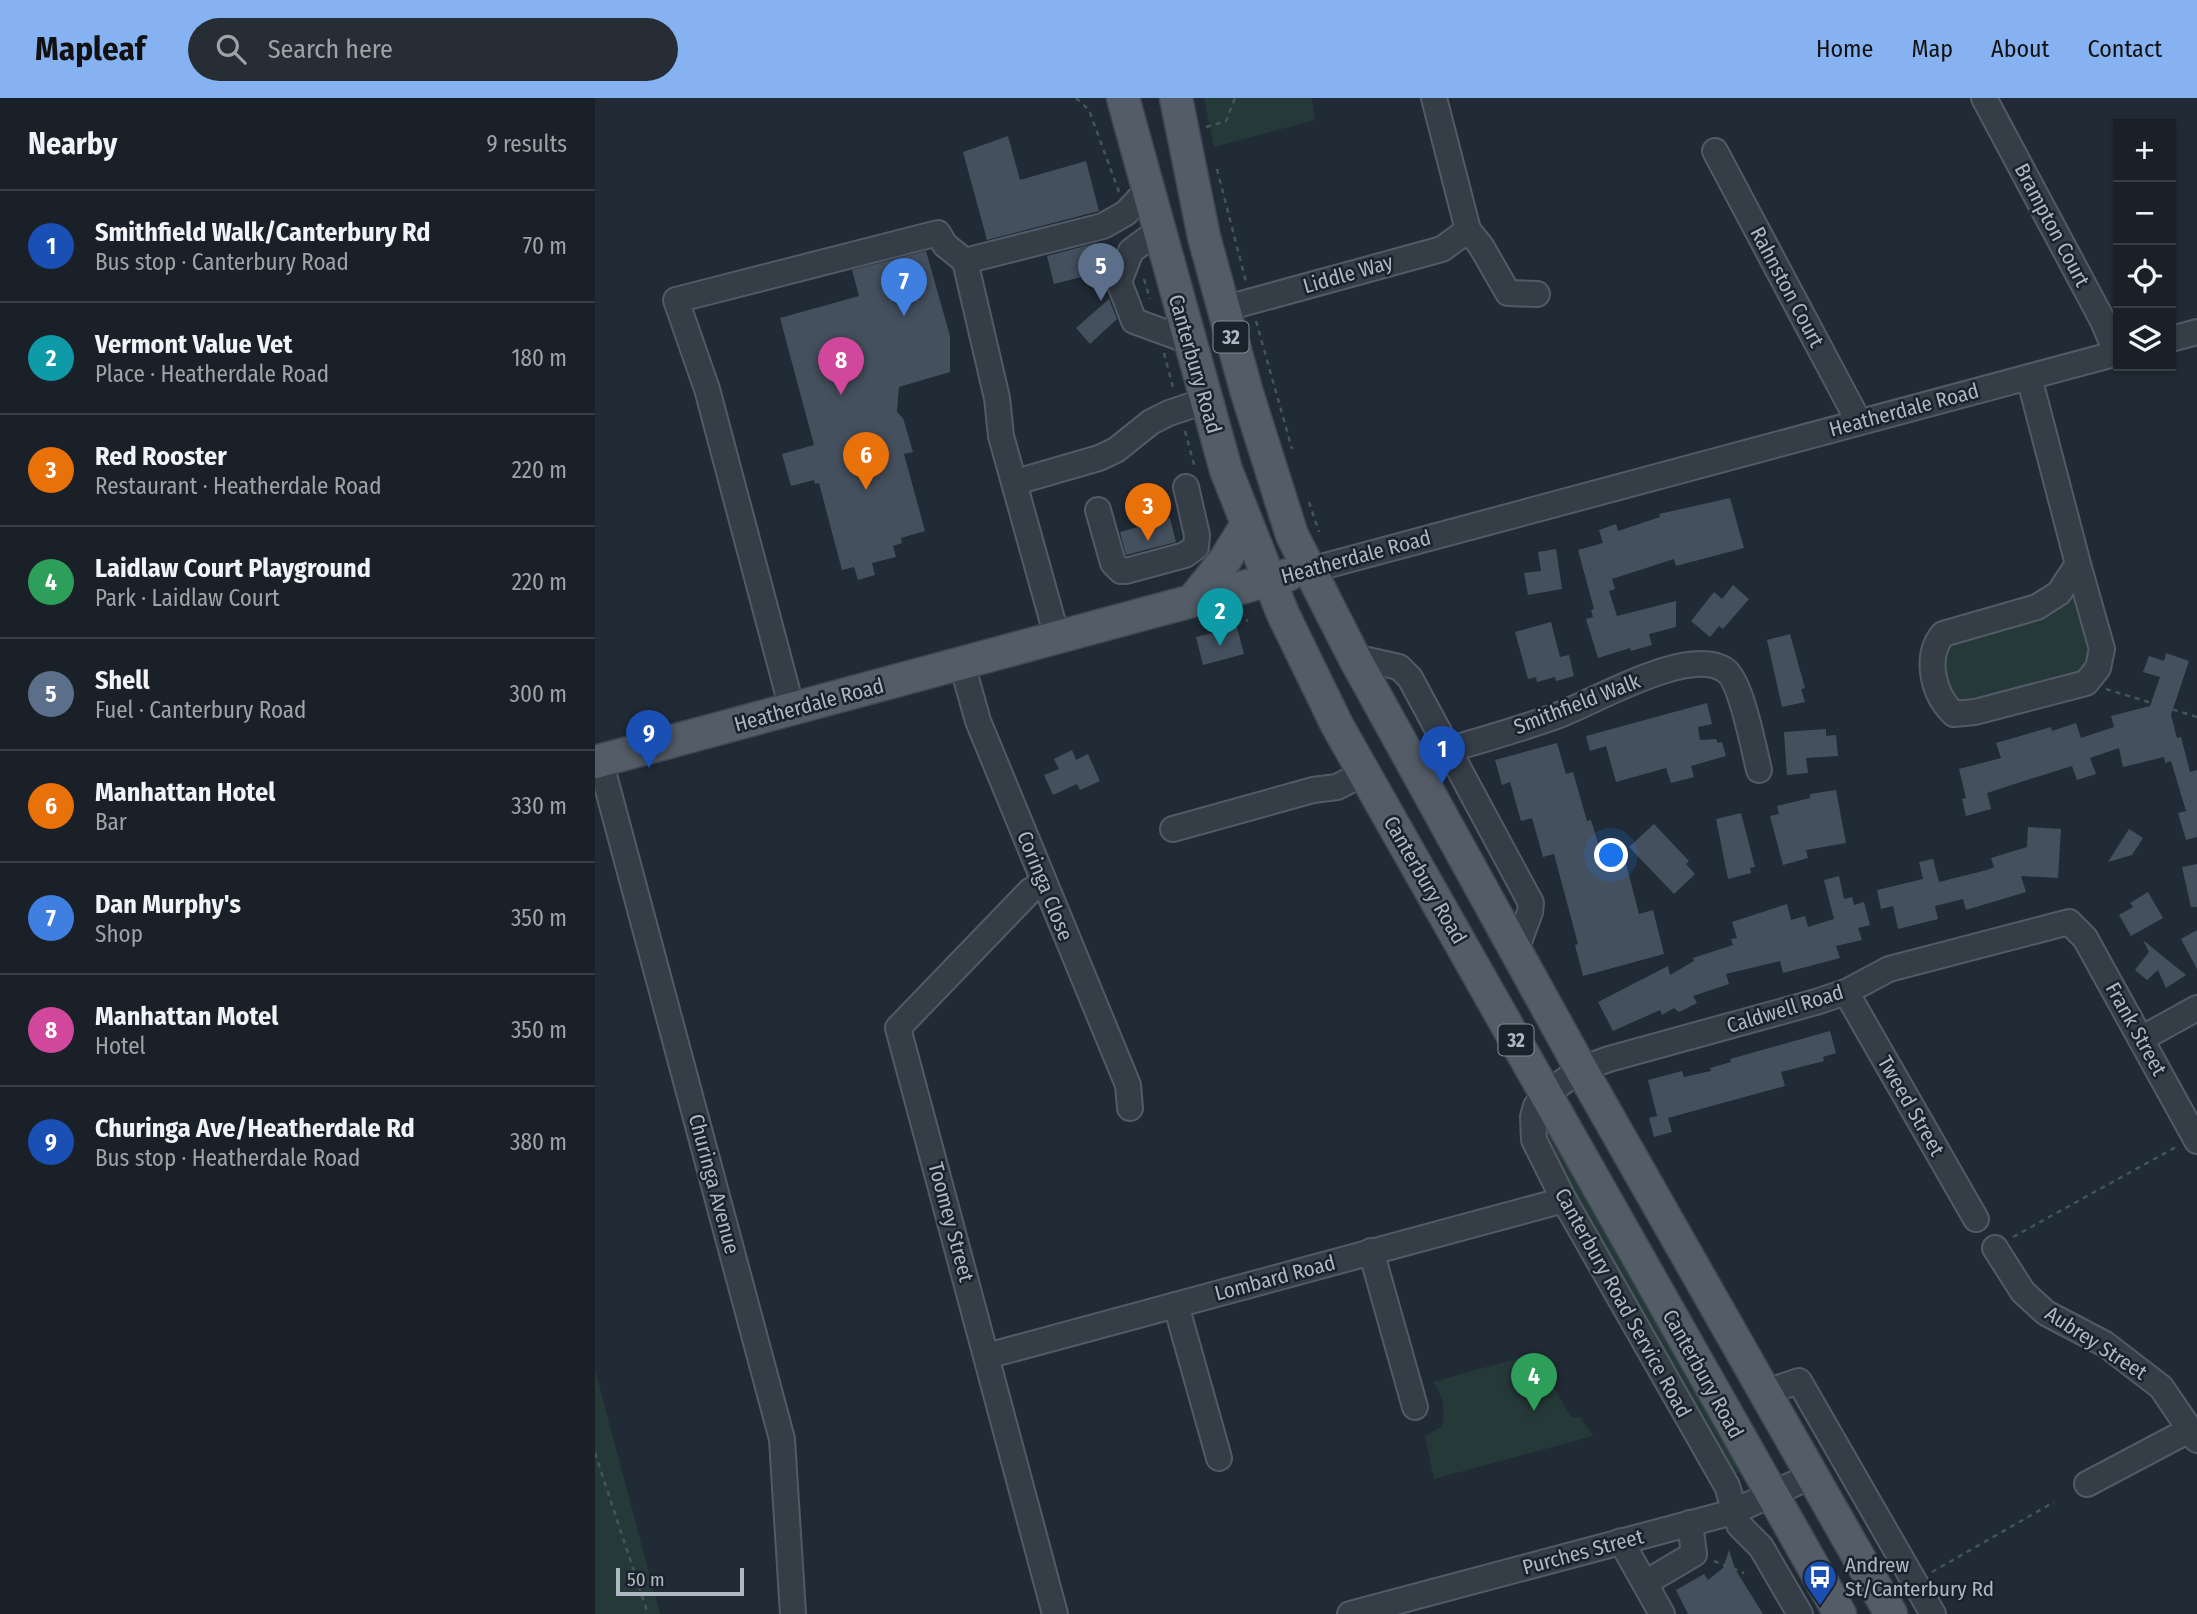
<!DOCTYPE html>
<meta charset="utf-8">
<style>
body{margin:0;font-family:"Fira Sans Condensed",sans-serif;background:#262d34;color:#f1f3f6}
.controls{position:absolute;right:21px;top:21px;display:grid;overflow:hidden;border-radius:0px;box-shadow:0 2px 5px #0004}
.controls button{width:63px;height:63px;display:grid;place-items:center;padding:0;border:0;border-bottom:2px solid #373e45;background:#192028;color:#f1f3f6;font:35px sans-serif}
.scale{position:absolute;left:21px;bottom:18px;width:128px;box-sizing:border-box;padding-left:7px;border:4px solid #afb7c4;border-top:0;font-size:19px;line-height:24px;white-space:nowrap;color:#afb7c4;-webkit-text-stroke:5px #1a222b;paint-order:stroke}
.you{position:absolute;left:1017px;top:758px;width:24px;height:24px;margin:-18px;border:5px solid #fff;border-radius:50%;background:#1a73e8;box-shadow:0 0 0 10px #1a73e833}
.badge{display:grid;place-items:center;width:46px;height:46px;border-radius:50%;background:#87b2f1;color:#fff;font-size:23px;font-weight:700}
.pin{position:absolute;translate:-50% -58px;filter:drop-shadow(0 2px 4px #0008)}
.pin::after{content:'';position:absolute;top:37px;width:24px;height:21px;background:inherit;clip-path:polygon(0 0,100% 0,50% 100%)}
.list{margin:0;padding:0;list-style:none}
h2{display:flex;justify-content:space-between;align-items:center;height:91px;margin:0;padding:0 28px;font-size:30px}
h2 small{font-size:23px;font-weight:400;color:#9fa3a8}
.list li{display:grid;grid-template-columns:46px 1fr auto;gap:21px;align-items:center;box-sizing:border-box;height:112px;padding:0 28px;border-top:2px solid #373e45}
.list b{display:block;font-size:26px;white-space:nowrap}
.list p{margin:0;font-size:23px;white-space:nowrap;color:#9fa3a8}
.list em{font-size:23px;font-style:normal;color:#9fa3a8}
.icon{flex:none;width:38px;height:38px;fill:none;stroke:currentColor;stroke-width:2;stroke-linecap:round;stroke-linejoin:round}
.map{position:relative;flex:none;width:1602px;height:1516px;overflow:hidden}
header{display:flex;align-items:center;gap:42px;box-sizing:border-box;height:98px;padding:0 35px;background:#87b2f1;color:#111}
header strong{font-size:33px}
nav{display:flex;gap:38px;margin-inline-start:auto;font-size:24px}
.search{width:490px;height:63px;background:#262d34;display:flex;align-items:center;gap:18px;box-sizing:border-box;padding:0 24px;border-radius:38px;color:#9fa3a8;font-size:26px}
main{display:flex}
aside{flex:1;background:#192028}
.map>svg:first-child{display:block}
</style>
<header>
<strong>Mapleaf</strong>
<div class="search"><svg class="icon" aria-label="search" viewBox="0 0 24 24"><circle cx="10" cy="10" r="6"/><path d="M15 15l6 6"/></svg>Search here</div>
<nav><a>Home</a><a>Map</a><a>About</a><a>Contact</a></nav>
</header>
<main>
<aside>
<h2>Nearby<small>9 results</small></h2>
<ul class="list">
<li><span class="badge" style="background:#1a4fb4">1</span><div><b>Smithfield Walk/Canterbury Rd</b><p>Bus stop · Canterbury Road</p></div><em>70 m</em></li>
<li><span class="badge" style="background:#0f9aa8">2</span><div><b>Vermont Value Vet</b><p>Place · Heatherdale Road</p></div><em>180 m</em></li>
<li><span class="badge" style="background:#e8710a">3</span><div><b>Red Rooster</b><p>Restaurant · Heatherdale Road</p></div><em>220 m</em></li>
<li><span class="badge" style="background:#2e9e5b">4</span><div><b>Laidlaw Court Playground</b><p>Park · Laidlaw Court</p></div><em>220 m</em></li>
<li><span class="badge" style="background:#5c6f8a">5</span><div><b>Shell</b><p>Fuel · Canterbury Road</p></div><em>300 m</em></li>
<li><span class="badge" style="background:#e8710a">6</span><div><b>Manhattan Hotel</b><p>Bar</p></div><em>330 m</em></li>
<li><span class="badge" style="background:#3f7fe0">7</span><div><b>Dan Murphy's</b><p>Shop</p></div><em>350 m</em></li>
<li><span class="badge" style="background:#d1479c">8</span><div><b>Manhattan Motel</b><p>Hotel</p></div><em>350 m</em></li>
<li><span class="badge" style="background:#1a4fb4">9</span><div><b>Churinga Ave/Heatherdale Rd</b><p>Bus stop · Heatherdale Road</p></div><em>380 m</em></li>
</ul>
</aside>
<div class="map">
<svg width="1602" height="1516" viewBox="0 0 1602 1516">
<rect width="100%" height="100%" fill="#212b36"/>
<g fill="#263939">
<polygon points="609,0 717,0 720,22 619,49"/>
<path d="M1481,493C1491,523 1506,551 1483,577L1370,605L1354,595L1346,562L1352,544Z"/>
<polygon points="952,1027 1146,1372 1138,1378 949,1050 946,1029"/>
<path d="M938,1256L977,1320L985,1319L998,1338L839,1381L830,1338L847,1328C851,1310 848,1298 838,1284Z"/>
<polygon points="0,1272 65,1516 0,1516"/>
</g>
<g fill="#45505e">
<polygon points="413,38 425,82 491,63 504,113 392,142 368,54"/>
<polygon points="501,145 506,163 498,176 459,186 452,158"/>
<polygon points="331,153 355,238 355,274 304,289 302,314 308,320 318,354 309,356 330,433 306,440 307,445 298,448 301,459 277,465 280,477 263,482 259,469 247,472 224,385 220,386 219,382 196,388 187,356 219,347 185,220 264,198 257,172"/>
<polygon points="514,201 522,221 495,246 481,230"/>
<polygon points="1135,400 1149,450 1081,468 1079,461 1017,481 1020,491 1014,493 1022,518 1081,503 1081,529 1054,536 1057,547 1036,553 1035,550 1003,560 991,521 998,519 996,512 999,511 983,452 1008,445 1004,432 1021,426 1023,433 1065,419 1064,416"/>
<polygon points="575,420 581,444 531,457 525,434"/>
<polygon points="961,451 967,491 933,497 929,475 946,473 943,454"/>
<polygon points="1138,487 1154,501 1128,531 1124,528 1115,539 1096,523 1119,494 1127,501"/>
<polygon points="956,524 965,559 974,557 979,578 961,583 960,579 942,584 941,579 933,581 920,534"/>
<polygon points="642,529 649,556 608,567 601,539"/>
<polygon points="1195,536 1210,590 1206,591 1210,604 1187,609 1172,542"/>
<polygon points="1571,555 1594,563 1576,617 1582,640 1586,639 1595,674 1602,672 1602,739 1591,742 1583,715 1591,713 1576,663 1570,665 1569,659 1528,669 1524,650 1495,660 1501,676 1482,682 1477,668 1435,681 1392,695 1396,711 1371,718 1367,701 1371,700 1364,671 1406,660 1401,645 1456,629 1457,633 1481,625 1486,640 1519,629 1516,618 1555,608 1565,579 1548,574 1554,558 1569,563"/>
<polygon points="1112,605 1117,626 1103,629 1105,642 1121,641 1123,645 1127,644 1131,658 1096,668 1099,679 1076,685 1071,670 1021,684 1011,648 995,653 991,638"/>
<polygon points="1231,631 1231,638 1241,637 1243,658 1211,660 1213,675 1192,677 1189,634"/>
<polygon points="962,645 971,676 978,674 992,723 996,722 1005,752 1022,747 1025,757 1028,754 1044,816 1058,812 1069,856 988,878 980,847 983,846 959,756 948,759 937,720 926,723 915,684 907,687 900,662"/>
<polygon points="477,652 481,662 493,656 505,683 485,692 482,686 458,697 449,677 464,671 459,661"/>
<polygon points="1241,692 1251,745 1211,752 1213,760 1188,767 1175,718 1184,716 1182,708 1215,700 1215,696"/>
<polygon points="1146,715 1160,769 1155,770 1156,775 1133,781 1121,721"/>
<polygon points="1059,726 1094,763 1091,766 1100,776 1079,796 1034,749"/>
<polygon points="1433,729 1466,731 1463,780 1426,778 1431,794 1371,812 1368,801 1340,808 1343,821 1303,831 1298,808 1286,811 1282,792 1328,781 1324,764 1338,761 1344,784 1392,772 1399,769 1396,760 1432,749"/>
<polygon points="1534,731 1548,740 1537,757 1513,764"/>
<polygon points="1602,766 1602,809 1596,809 1587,769"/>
<polygon points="1244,778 1249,801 1257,799 1259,807 1269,804 1275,827 1263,830 1267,842 1241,848 1245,860 1188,875 1185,863 1131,876 1134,886 1098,898 1102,905 1084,914 1079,910 1067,917 1065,912 1018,933 1003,904 1073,868 1075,877 1099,863 1098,860 1138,847 1136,841 1142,840 1137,824 1192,806 1196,822 1210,818 1213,829 1239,821 1229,782"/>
<polygon points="1553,794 1568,820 1536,838 1524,817 1538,809 1535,805"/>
<polygon points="1602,832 1602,871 1586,841"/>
<polygon points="1548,842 1570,860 1591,877 1571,890 1563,872 1552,882 1540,872 1554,854"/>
<polygon points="1235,933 1241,955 1228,959 1229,963 1186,974 1190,988 1073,1020 1077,1034 1059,1039 1054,1020 1062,1018 1053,982 1087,973 1089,979 1116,973 1115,970 1136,964 1135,961"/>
<polygon points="1134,1452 1140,1471 1168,1516 1093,1516 1081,1492 1109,1476 1113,1482 1128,1470"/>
</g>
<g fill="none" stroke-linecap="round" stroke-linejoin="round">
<g stroke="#525a65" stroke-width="28">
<g id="minor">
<polyline points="1389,0 1508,223 1522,256"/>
<polyline points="1120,53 1264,324"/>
<polyline points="873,132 886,148 913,195 942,196"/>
<polyline points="563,133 536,153 524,184 539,223 594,243"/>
<polyline points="370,163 508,128 531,115 552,92"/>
<polyline points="628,211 847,151 873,132 839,0"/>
<polyline points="1576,241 1602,234"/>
<path d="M1434,279L1483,466L1464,495L1442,509L1348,536C1329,559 1338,597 1359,616L1380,614L1491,585L1503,570L1507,551L1483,466"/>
<polyline points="421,384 504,360 521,352 556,324 574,315 610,303"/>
<polyline points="503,412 518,465 526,473 531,473 590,457 601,449 602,437 591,389"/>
<polyline points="715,472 1523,255"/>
<polyline points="759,559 804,569 815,580 936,805 935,814 921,852"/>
<polyline points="367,566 383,623 533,987 535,1010"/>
<polyline points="197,611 112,291 81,202 343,135 350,147 370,163 402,300 406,338 462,539"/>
<path d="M852,652C888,642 924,631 959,619C996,606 1093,547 1130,572C1146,582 1159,652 1164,672"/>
<polyline points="5,662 187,1341 198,1516"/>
<polyline points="578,731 718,692 742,689 769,675"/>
<polyline points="449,785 435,793 303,930 460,1516"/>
<polyline points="1251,894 1381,1121"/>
<polyline points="1546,941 1602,910"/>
<polyline points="1400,1150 1428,1194 1451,1215 1510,1246 1566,1289 1602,1342"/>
<polyline points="776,1153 820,1309"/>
<polyline points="581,1207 624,1360"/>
<polyline points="392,1258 969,1102"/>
<polyline points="1171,1294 1204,1283 1338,1516"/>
<polyline points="1492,1386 1596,1331"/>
<polyline points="1026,1443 1067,1516"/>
<polyline points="1050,1485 1099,1456 1095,1425"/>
<polyline points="755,1516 1138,1414 1216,1378"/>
<polyline points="1205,1516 1166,1449 1144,1427 1132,1388 969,1102 939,1042 938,1019 941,1008 951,996 986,971 1014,961 1221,904 1251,894 1294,871 1474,824 1490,840 1602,1043"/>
</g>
</g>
<g stroke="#3e4651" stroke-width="35">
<g id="major">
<polyline points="528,0 631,372 688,516 742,627 1245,1516"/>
<polyline points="581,0 609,139 652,295 697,437 759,559 986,971 1296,1516"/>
<polyline points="598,502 630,462 651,428"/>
<polyline points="0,664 693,477"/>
</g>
</g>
<g stroke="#435557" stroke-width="2.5" stroke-dasharray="5 5" stroke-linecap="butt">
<polyline points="481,0 494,12 524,94"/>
<polyline points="611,29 631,23 640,0"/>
<polyline points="622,71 651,184"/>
<polyline points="549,181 555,201"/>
<polyline points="661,223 697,351"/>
<polyline points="569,255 579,293"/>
<polyline points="590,333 600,370"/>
<polyline points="714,404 724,434"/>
<polyline points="643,516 653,523"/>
<polyline points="1511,591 1602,619"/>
<polyline points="1418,1139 1581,1049"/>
<polyline points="0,1355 53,1516"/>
<polyline points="1119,1463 1149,1475"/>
<polyline points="1337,1474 1459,1404"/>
</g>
<use href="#minor" stroke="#353d47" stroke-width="24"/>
<use href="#major" stroke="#535c67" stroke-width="32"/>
</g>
<defs>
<g id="bus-pin" transform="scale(1.75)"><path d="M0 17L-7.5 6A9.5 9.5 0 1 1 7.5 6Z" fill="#1a4fb4" stroke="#1a222b"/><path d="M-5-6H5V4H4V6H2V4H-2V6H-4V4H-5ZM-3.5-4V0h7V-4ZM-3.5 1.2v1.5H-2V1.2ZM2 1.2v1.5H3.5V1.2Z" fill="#fff"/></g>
</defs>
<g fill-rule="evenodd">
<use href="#bus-pin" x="1225" y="1479"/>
</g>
<g text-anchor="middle" stroke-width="5" stroke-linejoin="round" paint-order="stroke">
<g fill="#1a222b" stroke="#828a96" stroke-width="2">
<rect x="618.5" y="223.5" width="35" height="31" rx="5"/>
<rect x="903.5" y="926.5" width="35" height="31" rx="5"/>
</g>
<g font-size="19" font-weight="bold" fill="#afb7c4">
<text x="636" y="246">32</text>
<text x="921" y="949">32</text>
</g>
<g font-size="21" fill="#afb7c4" stroke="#1a222b">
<text transform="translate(1457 127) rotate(62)" y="7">Brampton Court</text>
<text transform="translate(753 176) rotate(-16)" y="7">Liddle Way</text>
<text transform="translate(1192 189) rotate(62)" y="7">Rahnston Court</text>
<text transform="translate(600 266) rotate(74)" y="7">Canterbury Road</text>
<text transform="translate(1309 312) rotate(-15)" y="7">Heatherdale Road</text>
<text transform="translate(761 459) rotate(-15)" y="7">Heatherdale Road</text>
<text transform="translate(982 606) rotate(-21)" y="7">Smithfield Walk</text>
<text transform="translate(214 607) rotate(-15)" y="7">Heatherdale Road</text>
<text transform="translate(830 782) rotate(60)" y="7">Canterbury Road</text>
<text transform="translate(450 788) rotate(68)" y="7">Coringa Close</text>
<text transform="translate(1190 911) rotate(-17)" y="7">Caldwell Road</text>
<text transform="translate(1541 931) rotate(61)" y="7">Frank Street</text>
<text transform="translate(1316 1008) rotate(60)" y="7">Tweed Street</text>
<text transform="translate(119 1086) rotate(75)" y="7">Churinga Avenue</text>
<text transform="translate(356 1124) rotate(75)" y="7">Toomey Street</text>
<text transform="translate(680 1180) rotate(-15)" y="7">Lombard Road</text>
<text transform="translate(1028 1205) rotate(61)" y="7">Canterbury Road Service Road</text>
<text transform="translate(1501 1245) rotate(33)" y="7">Aubrey Street</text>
<text transform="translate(1108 1276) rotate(61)" y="7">Canterbury Road</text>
<text transform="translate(988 1454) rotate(-15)" y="7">Purches Street</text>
</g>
<g font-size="21" fill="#afb7c4" stroke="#1a222b" text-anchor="start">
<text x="1250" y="1474">Andrew<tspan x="1250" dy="24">St/Canterbury Rd</tspan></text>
</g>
</g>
</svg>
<div class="controls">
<button>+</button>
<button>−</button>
<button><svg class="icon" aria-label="locate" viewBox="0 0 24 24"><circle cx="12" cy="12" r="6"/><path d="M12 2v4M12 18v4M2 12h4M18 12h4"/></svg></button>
<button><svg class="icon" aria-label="layers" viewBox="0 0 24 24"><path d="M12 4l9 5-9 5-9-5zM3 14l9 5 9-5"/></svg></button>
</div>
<div class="scale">50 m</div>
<div class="you"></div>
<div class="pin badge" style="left:847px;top:686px;background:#1a4fb4">1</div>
<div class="pin badge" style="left:625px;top:548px;background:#0f9aa8">2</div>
<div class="pin badge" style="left:553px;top:443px;background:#e8710a">3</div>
<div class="pin badge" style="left:939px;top:1313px;background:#2e9e5b">4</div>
<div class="pin badge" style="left:506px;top:203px;background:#5c6f8a">5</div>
<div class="pin badge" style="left:271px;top:392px;background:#e8710a">6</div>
<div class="pin badge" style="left:309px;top:218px;background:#3f7fe0">7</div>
<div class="pin badge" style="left:246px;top:297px;background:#d1479c">8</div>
<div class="pin badge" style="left:54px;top:670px;background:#1a4fb4">9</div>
</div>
</main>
